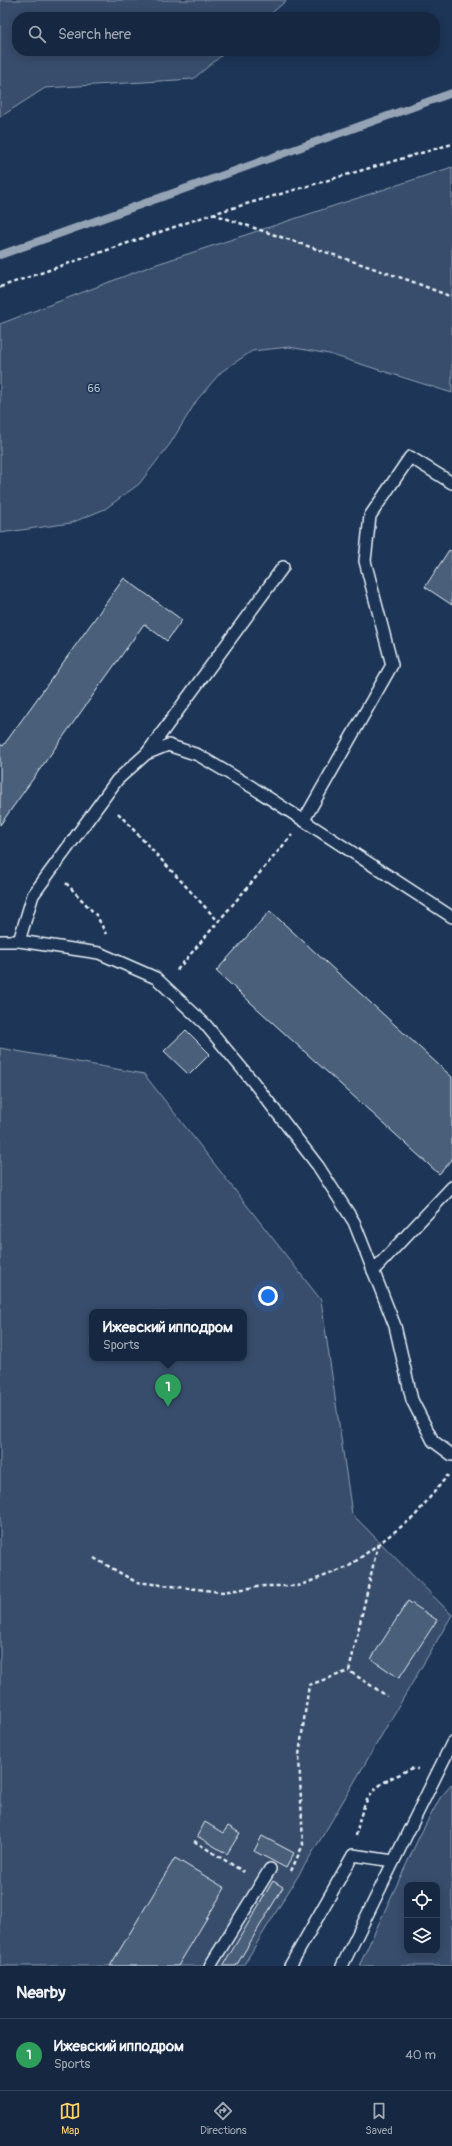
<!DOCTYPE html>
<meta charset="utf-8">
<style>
body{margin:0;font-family:Pangolin,sans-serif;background:#1f3048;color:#f1f3f6}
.controls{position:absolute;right:12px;bottom:12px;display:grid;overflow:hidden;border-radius:8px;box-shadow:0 2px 10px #0003}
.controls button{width:36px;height:36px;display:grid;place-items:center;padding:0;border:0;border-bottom:1px solid #35445a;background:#162841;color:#f1f3f6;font:20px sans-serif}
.you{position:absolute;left:268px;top:1296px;width:14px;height:14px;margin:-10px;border:3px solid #fff;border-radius:50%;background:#1a73e8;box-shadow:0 0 0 6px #1a73e833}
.badge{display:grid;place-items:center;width:26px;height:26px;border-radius:50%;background:#ffd166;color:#fff;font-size:13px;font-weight:700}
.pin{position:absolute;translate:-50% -33px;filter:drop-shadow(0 1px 2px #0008)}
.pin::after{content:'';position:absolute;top:21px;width:14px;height:12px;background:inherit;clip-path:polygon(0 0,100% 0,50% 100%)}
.popup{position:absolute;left:89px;top:1309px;width:158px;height:52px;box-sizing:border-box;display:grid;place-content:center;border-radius:8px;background:#162841;filter:drop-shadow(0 1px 3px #0005);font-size:13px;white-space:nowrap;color:#9ea6b1}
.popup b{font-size:15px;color:#f1f3f6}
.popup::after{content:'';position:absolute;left:50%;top:100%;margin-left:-8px;border:8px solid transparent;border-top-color:#162841}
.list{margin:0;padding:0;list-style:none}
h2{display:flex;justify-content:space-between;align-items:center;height:52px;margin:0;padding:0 16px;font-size:17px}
h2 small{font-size:13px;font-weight:400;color:#9ea6b1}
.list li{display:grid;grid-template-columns:26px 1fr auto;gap:12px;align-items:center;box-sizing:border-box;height:72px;padding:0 16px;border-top:1px solid #35445a}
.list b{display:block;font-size:15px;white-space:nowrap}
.list p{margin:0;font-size:13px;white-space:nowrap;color:#9ea6b1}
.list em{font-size:13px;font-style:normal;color:#9ea6b1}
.icon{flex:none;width:22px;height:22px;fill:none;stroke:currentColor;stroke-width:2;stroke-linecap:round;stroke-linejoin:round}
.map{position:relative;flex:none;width:452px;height:1966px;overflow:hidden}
.search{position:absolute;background:#162841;box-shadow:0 2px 10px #0003;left:12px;right:12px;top:12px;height:44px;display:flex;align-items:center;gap:10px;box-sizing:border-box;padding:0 14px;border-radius:16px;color:#9ea6b1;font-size:15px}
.sheet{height:124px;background:#162841}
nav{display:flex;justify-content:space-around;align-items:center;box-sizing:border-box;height:56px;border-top:1px solid #35445a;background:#162841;font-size:11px;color:#9ea6b1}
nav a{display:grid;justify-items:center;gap:2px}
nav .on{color:#ffd166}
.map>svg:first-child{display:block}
</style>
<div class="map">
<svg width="452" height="1966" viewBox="0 0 452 1966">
<rect width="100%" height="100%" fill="#1d3557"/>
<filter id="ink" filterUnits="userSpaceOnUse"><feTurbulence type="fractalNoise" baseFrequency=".025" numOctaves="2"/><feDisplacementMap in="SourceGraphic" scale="8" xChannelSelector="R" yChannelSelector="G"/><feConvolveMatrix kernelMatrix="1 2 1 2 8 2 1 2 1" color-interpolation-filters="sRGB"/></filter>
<g filter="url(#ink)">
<g fill="#374d6c" stroke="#909fb2" fill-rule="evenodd">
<polygon points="0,0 287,0 267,17 17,17 17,51 227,51 193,79 45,88 0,117"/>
<polygon points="452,167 452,393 329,354 289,347 252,351 221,372 197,400 170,444 139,484 105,509 71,523 0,533 0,324 151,266"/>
<path d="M0,1048L144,1074L321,1300L352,1514L452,1615L325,1832L243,1966H0ZM92,1312H244V1358H92Z"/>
<path d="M452,1784V1966H359L420,1835L440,1798ZM407,1885H437V1951H407Z"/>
</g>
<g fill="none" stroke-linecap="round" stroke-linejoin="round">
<polyline stroke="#95a4b5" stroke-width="8" points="0,255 452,93"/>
</g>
<g fill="#495e7a" stroke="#e8f1f8">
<polygon points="449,550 452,552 452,605 425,587"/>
<polygon points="124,578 182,620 167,641 144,624 0,825 0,744 3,746"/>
<polygon points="270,911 452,1077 452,1160 439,1174 216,971"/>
<polygon points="186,1030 210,1054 189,1075 164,1051"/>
<polygon points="408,1601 437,1620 399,1678 371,1659"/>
<polygon points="205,1822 223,1833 228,1826 240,1833 227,1854 197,1836"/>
<polygon points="262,1836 294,1853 286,1868 254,1851"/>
<polygon points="175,1858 225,1888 178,1966 110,1966"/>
<polygon points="273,1881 283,1887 236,1966 223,1966"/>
</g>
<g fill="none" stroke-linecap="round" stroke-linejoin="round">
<g stroke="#e8f1f8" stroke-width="14">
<g id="lane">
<polyline points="147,753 283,567"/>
<polyline points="304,820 392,665 365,561 370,516 410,457 452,483"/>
<polyline points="0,941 19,941 99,953 156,978 205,1024 254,1083 318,1166 354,1222 395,1326 412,1400 433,1441 452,1455"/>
<polyline points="19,941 33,895 117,780 146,754 168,745 198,755 252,787 452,917"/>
<polyline points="373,1271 452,1187"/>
<polyline points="210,1966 270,1869"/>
<polyline points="290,1966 353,1855 393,1861"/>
<polyline points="342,1966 452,1743"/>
</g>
</g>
<g stroke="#e8f1f8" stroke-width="2.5" stroke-dasharray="4 3" stroke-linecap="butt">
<polyline points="213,214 408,280 452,297"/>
<polyline points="0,287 212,214 452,144"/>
<polyline points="118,813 218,921"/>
<polyline points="66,883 97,916 106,934"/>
<polyline points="177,970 292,835"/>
<polyline points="378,1544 349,1671 387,1696"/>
<polyline points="94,1558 136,1582 222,1592 264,1586 298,1586 348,1567 414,1517 448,1475"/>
<path d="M356,1836C362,1806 367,1788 398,1775C405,1772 410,1767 418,1769"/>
<polyline points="194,1841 244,1872"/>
<polyline points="291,1871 303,1845 299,1755 309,1685 349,1671"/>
</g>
<use href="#lane" stroke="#1d3557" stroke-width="11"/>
</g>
</g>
<g text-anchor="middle" stroke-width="3.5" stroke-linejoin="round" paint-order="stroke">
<g font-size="11" fill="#b3c0ce" stroke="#1d3557">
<text x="94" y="392">66</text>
</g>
</g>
</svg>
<div class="controls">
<button><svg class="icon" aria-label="locate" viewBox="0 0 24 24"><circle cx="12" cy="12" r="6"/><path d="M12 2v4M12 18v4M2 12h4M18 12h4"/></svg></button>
<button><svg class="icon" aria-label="layers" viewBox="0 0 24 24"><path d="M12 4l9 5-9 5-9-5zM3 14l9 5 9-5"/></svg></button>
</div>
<div class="you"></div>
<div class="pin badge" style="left:168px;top:1407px;background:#2e9e5b">1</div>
<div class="popup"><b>Ижевский ипподром</b>Sports</div>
<div class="search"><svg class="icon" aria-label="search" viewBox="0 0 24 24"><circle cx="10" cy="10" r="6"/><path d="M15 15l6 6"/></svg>Search here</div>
</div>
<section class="sheet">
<h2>Nearby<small></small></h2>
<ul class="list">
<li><span class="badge" style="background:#2e9e5b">1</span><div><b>Ижевский ипподром</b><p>Sports</p></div><em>40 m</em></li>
</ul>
</section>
<nav>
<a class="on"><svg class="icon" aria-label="map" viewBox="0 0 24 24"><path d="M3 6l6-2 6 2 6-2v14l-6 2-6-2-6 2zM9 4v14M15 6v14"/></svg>Map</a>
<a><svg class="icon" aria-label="directions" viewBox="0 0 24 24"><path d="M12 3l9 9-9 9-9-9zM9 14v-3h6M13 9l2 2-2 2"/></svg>Directions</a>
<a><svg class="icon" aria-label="saved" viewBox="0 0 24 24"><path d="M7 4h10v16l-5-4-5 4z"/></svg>Saved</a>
</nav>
